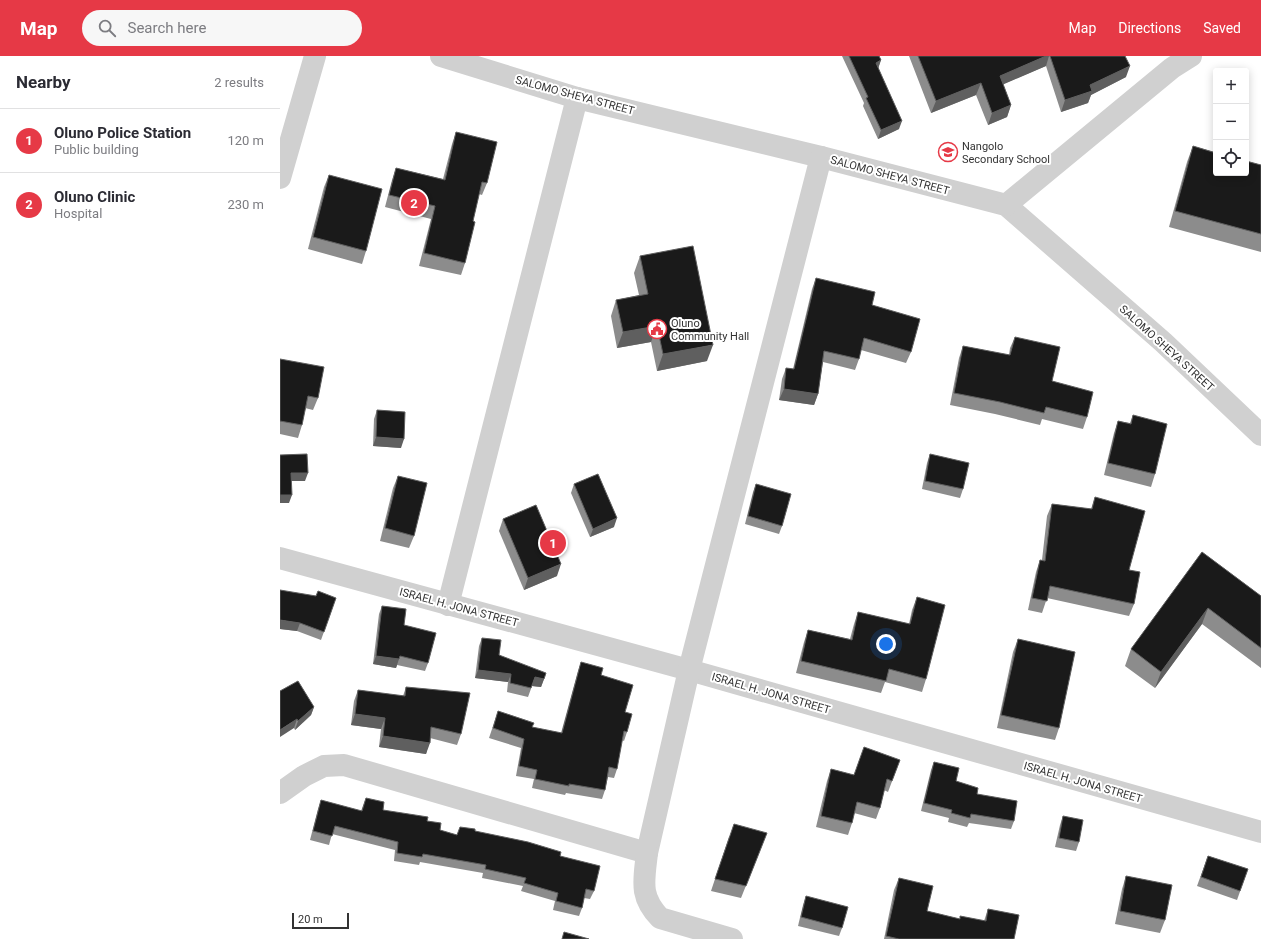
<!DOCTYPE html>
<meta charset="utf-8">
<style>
body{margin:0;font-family:Roboto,sans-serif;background:#f7f7f7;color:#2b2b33}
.controls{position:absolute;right:12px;top:12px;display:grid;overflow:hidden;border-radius:4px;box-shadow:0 2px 10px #0003}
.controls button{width:36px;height:36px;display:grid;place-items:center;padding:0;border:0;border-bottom:1px solid #e1e1e2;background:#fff;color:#2b2b33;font:20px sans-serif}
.scale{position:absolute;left:12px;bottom:10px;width:57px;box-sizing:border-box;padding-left:4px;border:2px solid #333;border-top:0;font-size:11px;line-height:14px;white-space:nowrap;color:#333;-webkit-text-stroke:3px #fff;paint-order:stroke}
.you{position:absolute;left:606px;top:588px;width:14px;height:14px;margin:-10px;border:3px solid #fff;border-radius:50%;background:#1a73e8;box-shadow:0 0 0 6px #1a73e833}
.badge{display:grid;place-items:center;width:26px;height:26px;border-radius:50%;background:#e63946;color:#fff;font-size:13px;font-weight:700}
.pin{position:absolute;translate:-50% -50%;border:2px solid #fff;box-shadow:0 1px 4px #0006}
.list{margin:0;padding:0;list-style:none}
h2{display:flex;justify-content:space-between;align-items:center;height:52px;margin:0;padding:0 16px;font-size:17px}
h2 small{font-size:13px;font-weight:400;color:#7c7c81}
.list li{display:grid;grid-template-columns:26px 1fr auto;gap:12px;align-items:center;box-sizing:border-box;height:64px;padding:0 16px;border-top:1px solid #e1e1e2}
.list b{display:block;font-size:15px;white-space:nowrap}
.list p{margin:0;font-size:13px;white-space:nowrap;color:#7c7c81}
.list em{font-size:13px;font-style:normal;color:#7c7c81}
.icon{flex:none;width:22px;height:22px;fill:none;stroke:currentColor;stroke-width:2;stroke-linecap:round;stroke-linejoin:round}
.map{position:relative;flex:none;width:981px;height:883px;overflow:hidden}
header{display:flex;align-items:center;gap:24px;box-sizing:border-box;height:56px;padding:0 20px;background:#e63946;color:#fff}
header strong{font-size:19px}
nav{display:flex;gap:22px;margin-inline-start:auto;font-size:14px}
.search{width:280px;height:36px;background:#f7f7f7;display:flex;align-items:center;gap:10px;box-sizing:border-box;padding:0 14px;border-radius:22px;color:#7c7c81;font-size:15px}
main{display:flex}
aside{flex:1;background:#fff}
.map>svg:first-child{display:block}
</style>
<header>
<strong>Map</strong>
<div class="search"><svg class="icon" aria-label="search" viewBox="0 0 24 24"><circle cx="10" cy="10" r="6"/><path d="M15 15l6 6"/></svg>Search here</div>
<nav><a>Map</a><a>Directions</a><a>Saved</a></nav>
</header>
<main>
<aside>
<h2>Nearby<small>2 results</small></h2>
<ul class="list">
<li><span class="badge">1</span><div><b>Oluno Police Station</b><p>Public building</p></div><em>120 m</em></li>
<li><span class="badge">2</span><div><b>Oluno Clinic</b><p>Hospital</p></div><em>230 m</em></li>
</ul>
</aside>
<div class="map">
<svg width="981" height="883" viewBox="0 0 981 883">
<rect width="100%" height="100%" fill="#fff"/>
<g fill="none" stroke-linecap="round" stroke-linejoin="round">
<g stroke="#d0d0d0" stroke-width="22">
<polyline points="161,0 297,42 541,101 726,149 883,286 981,379"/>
<polyline points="0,122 35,0"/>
<polyline points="726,149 892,12 911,0"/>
<polyline points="0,502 409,614 981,776"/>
<polyline points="168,549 297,42"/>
<polyline points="0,737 24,720 44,710 64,709 367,797 409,614 541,101"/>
<path d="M367,797C364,825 359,840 380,862L452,883"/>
</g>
</g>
<g fill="#8c8c8c">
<polygon points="562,0 599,0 601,4 598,12 619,73 598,83 583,50 584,47"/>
<polygon points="629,0 845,0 846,21 811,39 808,47 781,56 766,10 723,28 731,49 727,61 708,69 696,39 651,57"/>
<polygon points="176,76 207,127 202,139 199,138 193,165 185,207 181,219 139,210 151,163 105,151 112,124 116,112 163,123 172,88"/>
<polygon points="913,90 981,109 981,196 889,171 907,106"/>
<polygon points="49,119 86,195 82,208 28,193 44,131"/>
<polygon points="360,200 427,305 377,315 371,286 337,292 331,260 336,244 359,239 354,217"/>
<polygon points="536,222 592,249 631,296 626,307 581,294 579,303 575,314 543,306 538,338 534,349 499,344 502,323 506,312 513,313 532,233"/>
<polygon points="735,281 772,325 807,361 803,373 762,363 760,369 715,358 670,349 679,302 683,290 729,299 730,292"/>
<polygon points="0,303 38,342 33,354 25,352 22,369 18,382 0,378"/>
<polygon points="97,354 121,392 93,390 94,363"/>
<polygon points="853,359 875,418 871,431 824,419 834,377 838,365 850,367"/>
<polygon points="650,398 683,433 680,442 642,433 647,407"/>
<polygon points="118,420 134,480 129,492 100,485 113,432"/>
<polygon points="294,428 334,471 310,481 291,437"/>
<polygon points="476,428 502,470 499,478 465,468 473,436"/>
<polygon points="815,441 849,514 854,548 849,560 767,542 762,557 748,554 756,516 760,504 762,504 767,460 772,448 811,453"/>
<polygon points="223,463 277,520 244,534 219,475"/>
<polygon points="922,496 981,540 981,612 922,568 875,632 845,610 851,593"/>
<polygon points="36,540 56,542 41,584 17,575 0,573"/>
<polygon points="637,541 646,623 642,636 605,626 601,637 516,617 524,586 528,574 570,583 574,568 578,556 629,568 632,554"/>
<polygon points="102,550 124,569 148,607 145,615 117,609 116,612 93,608 99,558"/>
<polygon points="202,582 219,599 264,623 261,631 252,630 248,641 227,636 228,626 195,622 199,590"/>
<polygon points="738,583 779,672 775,684 717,672 733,596"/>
<polygon points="301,606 321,619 345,656 347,676 344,685 342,684 337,713 334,722 328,721 325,734 322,743 286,737 285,739 252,732 254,723 236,720 241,692 209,682 218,655 252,671 281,677 298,615"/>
<polygon points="126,631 181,678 177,689 150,682 146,698 99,691 101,673 71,669 74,645 78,634 123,640"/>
<polygon points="0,635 34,651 31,659 15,674 14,672"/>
<polygon points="620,704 608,736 604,734 600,752 596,763 574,757 572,767 568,779 536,771 547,725 551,713 574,719"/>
<polygon points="654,706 676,725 697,738 734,765 731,773 689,767 687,771 668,766 669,762 641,755 651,714"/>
<polygon points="86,742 103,754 147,765 160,774 177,779 195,775 280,800 314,835 310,843 304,842 302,852 299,860 273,854 275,845 241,835 243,830 202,822 203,817 140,806 139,809 114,805 115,794 52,778 49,789 30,784 38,753 41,744 81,755"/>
<polygon points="783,760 799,786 796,795 775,791 780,769"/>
<polygon points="487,777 461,842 431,835 449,781"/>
<polygon points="928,800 968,813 957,844 917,830"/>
<polygon points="846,820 885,864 880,877 835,868 842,833"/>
<polygon points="619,822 647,855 680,863 680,860 704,865 708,853 734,883 604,883 614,834"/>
<polygon points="526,840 562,872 559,880 518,870 523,849"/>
</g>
<g fill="#5f5f5f">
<polygon points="766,0 769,0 766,10 715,32 720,20"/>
<polygon points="601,4 598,13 596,7"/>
<polygon points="850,10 846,21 811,39 808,47 781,56 785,44 810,29"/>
<polygon points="701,27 696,39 651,57 656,45"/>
<polygon points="731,49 727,61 708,69 712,57"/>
<polygon points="622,65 619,73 598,83 601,74"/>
<polygon points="377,270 371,286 337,292 343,276"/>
<polygon points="433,289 427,305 377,315 383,298"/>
<polygon points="504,333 538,338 534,349 499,344"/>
<polygon points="96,381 124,383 121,392 93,390"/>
<polygon points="11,417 28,417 25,425 8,425"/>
<polygon points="0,439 12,439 9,447 0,447"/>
<polygon points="337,462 334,471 310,481 313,473"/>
<polygon points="281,508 277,520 244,534 248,522"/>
<polygon points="928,552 922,568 875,632 881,616"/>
<polygon points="0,564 20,567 17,575 0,573"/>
<polygon points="96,600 119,603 116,612 93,608"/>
<polygon points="198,614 231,618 228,626 195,622"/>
<polygon points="255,621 264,623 261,631 252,630"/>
<polygon points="34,651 31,659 15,674 18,665"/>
<polygon points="75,658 105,662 101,673 71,669"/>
<polygon points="17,663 14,672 0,681 0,674"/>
<polygon points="103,680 150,687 146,698 99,691"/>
</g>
<g fill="#1a1a1a" stroke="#5f5f5f">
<polygon points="569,0 599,0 601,4 596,7 622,65 601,74 586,42 588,41"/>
<polygon points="638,0 766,0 720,20 731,49 712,57 701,27 656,45"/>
<polygon points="770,0 845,0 850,10 810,29 812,35 785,44"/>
<polygon points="176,76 217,86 207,127 202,126 193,165 195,166 185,207 144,197 155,150 109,139 116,112 165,124"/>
<polygon points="913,90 936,97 936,117 966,117 966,105 981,109 981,178 895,155"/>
<polygon points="49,119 102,133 86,195 33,181"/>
<polygon points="413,190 433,289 383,298 377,270 343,276 336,244 368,238 360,200"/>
<polygon points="536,222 595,236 592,249 640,263 631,296 584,282 579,303 544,295 538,338 504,333 506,312 514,313"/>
<polygon points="735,281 780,291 772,325 813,336 807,361 766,351 764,357 720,346 674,337 683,290 730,299"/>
<polygon points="0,303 44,311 38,342 28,340 22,369 0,365"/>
<polygon points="97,354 125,356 124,383 96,381"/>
<polygon points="853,359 887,368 875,418 828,407 838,365 851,368"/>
<polygon points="27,398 28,417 11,417 12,439 0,439 0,399"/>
<polygon points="650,398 689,407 683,433 645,425"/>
<polygon points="318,418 337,462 313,473 294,428"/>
<polygon points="118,420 147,427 134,480 105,472"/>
<polygon points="476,428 511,438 502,470 468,460"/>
<polygon points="815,441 865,455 849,514 860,516 854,548 770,530 767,545 752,542 760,504 765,505 772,448 812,453"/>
<polygon points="256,449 281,508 248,522 223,463"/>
<polygon points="922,496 981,540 981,592 928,552 881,616 851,593"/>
<polygon points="0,534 36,540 38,535 56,542 44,576 20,567 0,564"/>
<polygon points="637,541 665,549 646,623 609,613 606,625 521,605 528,574 572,584 578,556 630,568"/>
<polygon points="102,550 126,553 124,569 156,577 148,607 120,600 119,603 96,600"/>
<polygon points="202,582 221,584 219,599 266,617 264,623 255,621 251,632 230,627 231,618 198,614"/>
<polygon points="738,583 795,596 779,672 721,659"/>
<polygon points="301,606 323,612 321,619 353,629 345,656 352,658 347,676 344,675 337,713 329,711 325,734 289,728 289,730 255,723 257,714 239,710 244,683 213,672 218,655 254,667 252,671 282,677"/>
<polygon points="18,625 34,651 18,665 17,663 0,674 0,635"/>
<polygon points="126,631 190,637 181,678 151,671 150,687 103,680 105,662 75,658 78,634 125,640"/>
<polygon points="584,691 620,704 612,725 607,723 600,752 577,746 572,767 541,760 551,713 574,719"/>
<polygon points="654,706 679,712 676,725 698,732 697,738 737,745 734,765 691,758 690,762 671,757 672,754 644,747"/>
<polygon points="86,742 104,746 103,754 148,761 147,765 161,767 160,774 177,779 180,771 195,773 195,775 248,786 281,796 280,800 320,810 314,835 306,833 302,852 276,845 278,837 244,827 246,822 205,813 206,809 143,798 142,801 117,797 118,786 55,770 52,780 33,775 41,744 82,755"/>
<polygon points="783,760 803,764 799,786 779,782"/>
<polygon points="454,768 487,777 466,830 435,823"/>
<polygon points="928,800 968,813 960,835 921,821"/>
<polygon points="846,820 892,829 885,864 840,855"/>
<polygon points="619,822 653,830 647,855 680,863 680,860 706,865 708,853 739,859 734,883 619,883 606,880"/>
<polygon points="526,840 568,851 562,872 521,861"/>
<polygon points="284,876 309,883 282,883"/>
</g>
<defs>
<g id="school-ring" transform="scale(1)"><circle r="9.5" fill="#fff" stroke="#e63946" stroke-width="1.5"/><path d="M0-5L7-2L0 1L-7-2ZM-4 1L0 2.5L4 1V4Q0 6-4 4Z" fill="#e63946"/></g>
<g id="civic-ring" transform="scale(1)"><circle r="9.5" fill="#fff" stroke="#e63946" stroke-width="1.5"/><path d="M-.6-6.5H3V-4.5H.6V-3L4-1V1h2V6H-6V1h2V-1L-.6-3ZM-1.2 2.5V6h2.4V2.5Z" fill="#e63946"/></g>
</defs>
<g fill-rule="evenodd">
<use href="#school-ring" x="668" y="96"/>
<use href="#civic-ring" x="377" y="273"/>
</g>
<g text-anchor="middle" stroke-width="4" stroke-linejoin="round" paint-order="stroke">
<g font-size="11" fill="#333" stroke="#fff">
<text transform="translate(295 39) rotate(15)" y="4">SALOMO SHEYA STREET</text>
<text transform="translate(610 119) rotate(15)" y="4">SALOMO SHEYA STREET</text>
<text transform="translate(887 292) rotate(42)" y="4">SALOMO SHEYA STREET</text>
<text transform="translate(179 551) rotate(15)" y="4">ISRAEL H. JONA STREET</text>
<text transform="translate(491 637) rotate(16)" y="4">ISRAEL H. JONA STREET</text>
<text transform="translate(803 726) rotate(16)" y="4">ISRAEL H. JONA STREET</text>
</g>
<g font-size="11" fill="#333" stroke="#fff" text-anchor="start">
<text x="682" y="94">Nangolo<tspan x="682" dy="13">Secondary School</tspan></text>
<text x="391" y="271">Oluno<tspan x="391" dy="13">Community Hall</tspan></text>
</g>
</g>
</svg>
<div class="controls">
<button>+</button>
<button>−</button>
<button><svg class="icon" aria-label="locate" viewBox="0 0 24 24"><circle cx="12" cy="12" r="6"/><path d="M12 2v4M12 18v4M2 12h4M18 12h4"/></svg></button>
</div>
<div class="scale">20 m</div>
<div class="you"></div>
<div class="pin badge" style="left:273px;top:487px">1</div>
<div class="pin badge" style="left:134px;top:147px">2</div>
</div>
</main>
